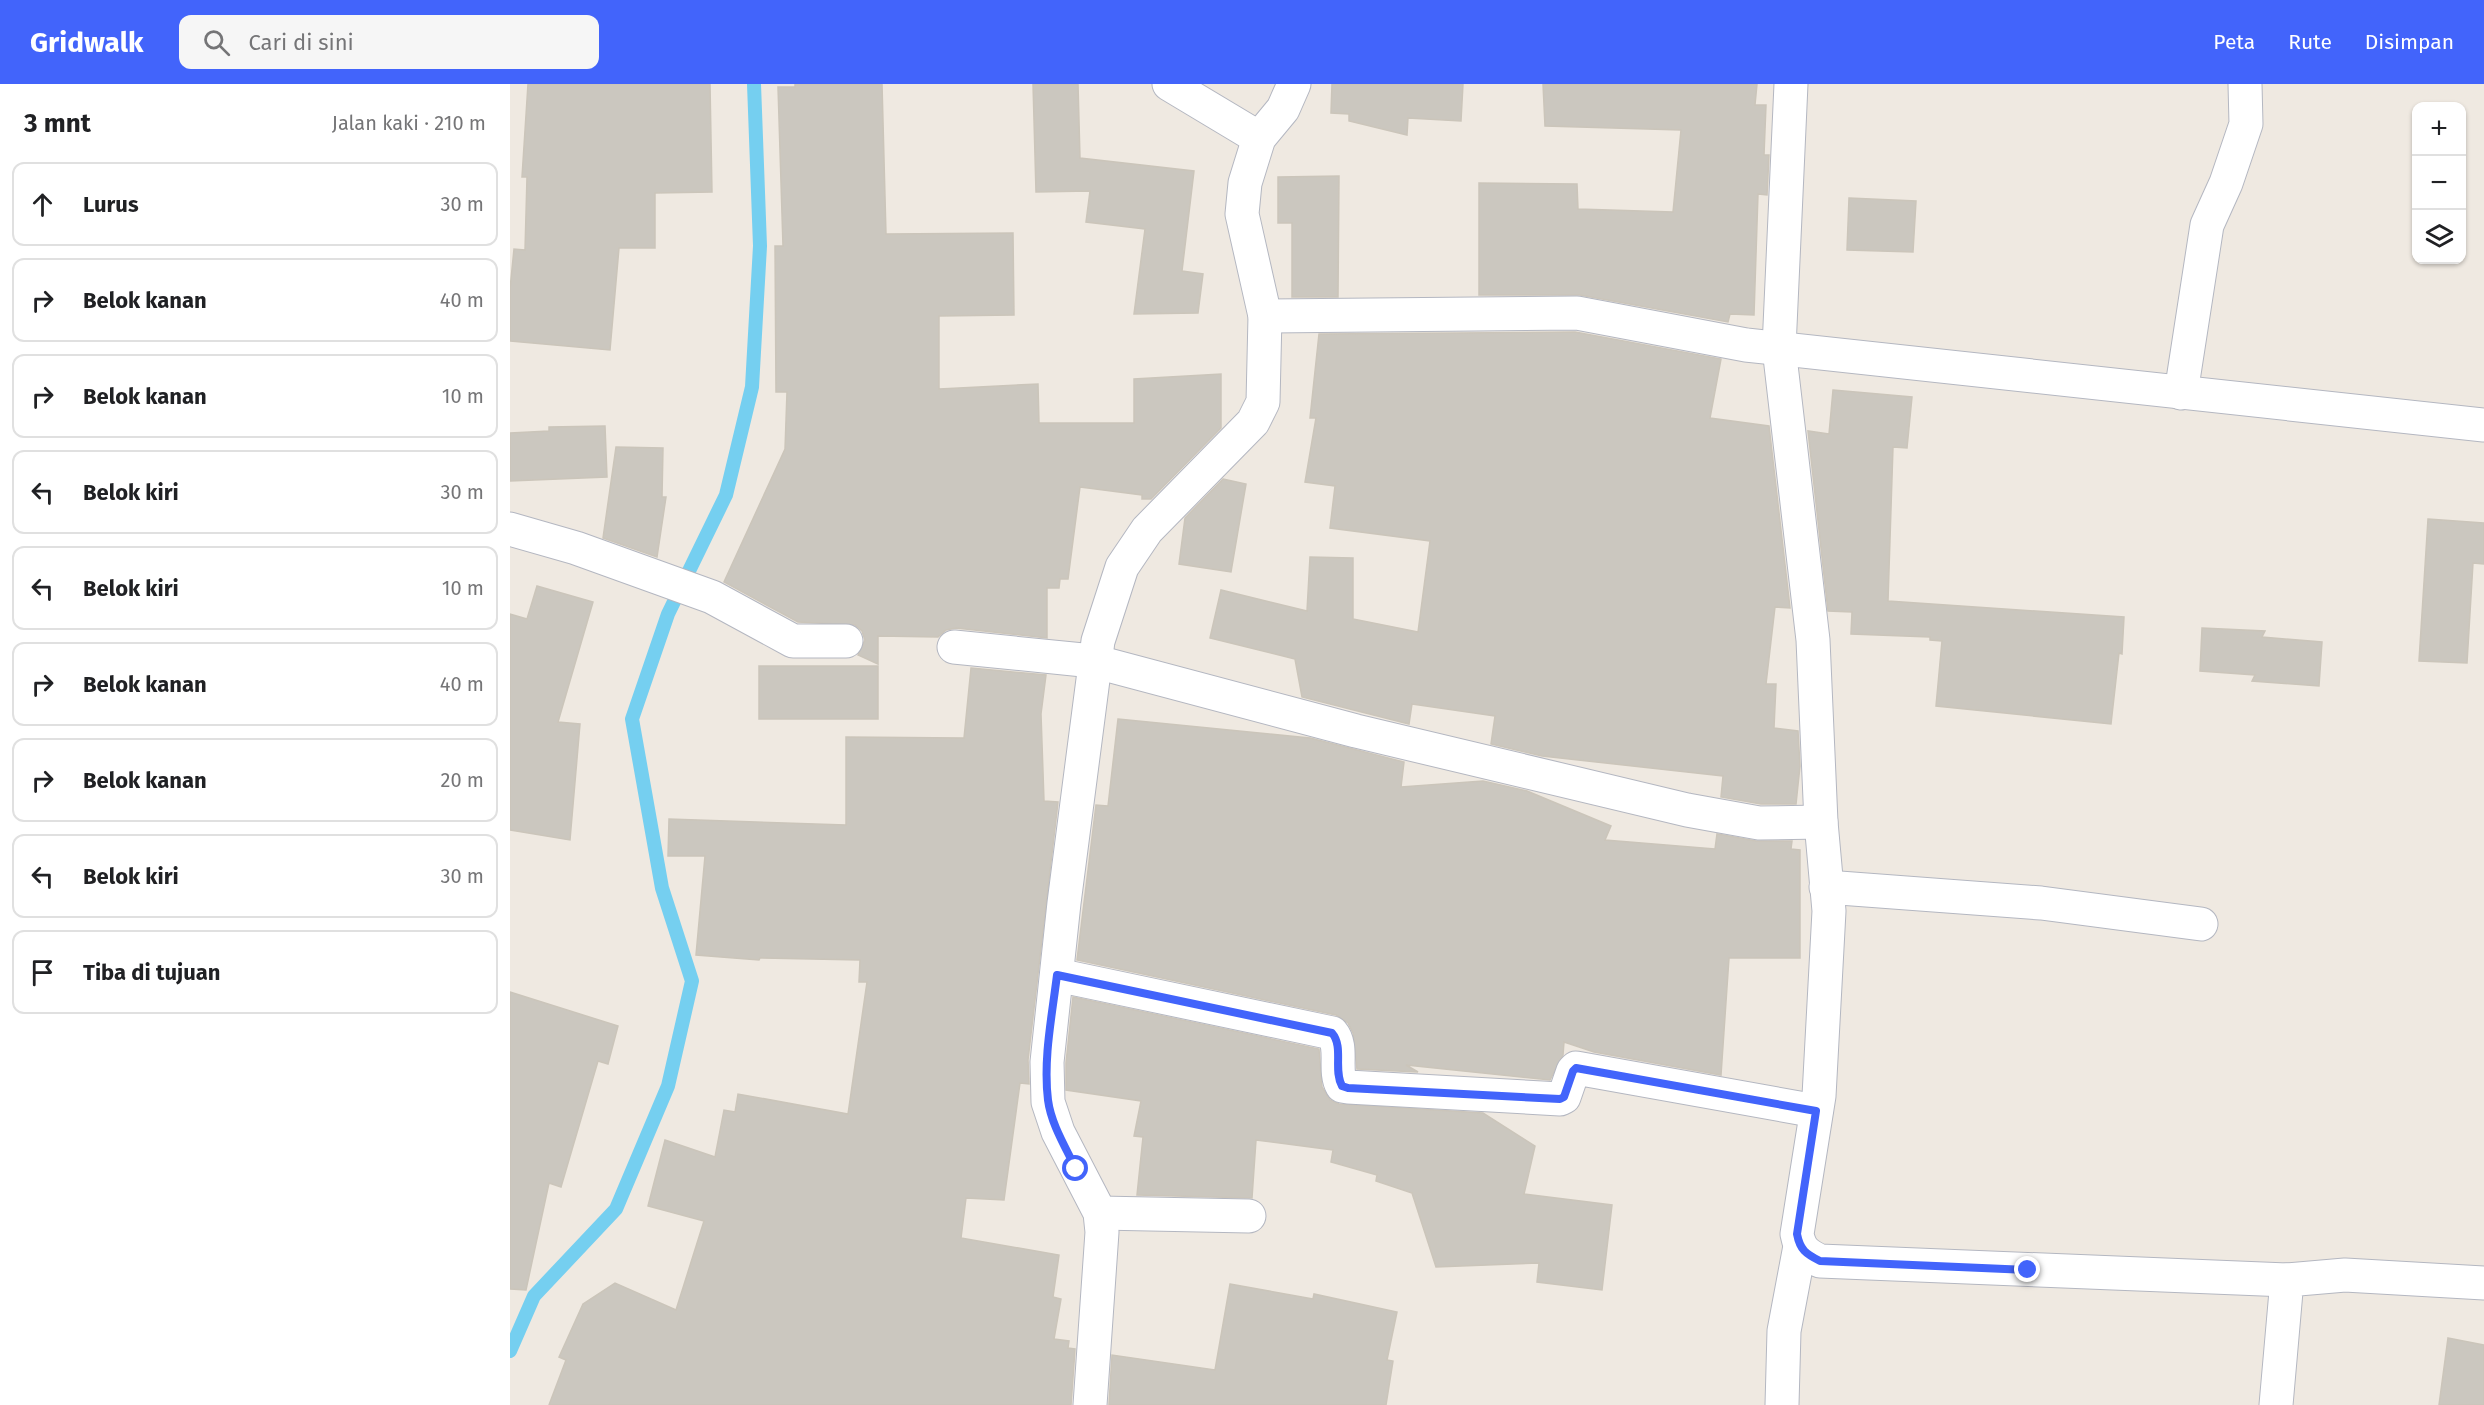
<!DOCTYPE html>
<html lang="id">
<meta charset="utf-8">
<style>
body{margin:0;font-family:"Fira Sans",sans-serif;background:#f6f6f6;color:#202124}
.controls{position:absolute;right:18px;top:18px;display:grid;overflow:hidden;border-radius:12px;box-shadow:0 2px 4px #0004}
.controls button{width:54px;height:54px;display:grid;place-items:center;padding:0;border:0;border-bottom:2px solid #e0e0e0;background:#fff;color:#202124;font:30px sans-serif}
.stop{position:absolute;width:18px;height:18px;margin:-14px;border:4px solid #4264fb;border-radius:50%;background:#fff}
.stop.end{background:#4264fb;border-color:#fff;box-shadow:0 2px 6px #0008}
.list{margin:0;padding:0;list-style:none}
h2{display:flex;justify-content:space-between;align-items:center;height:78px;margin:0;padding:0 24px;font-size:26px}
h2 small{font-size:20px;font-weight:400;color:#757577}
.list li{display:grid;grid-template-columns:39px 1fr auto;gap:18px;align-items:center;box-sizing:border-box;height:84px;margin:0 12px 12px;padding:0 12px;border:2px solid #e0e0e0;border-radius:12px}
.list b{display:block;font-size:22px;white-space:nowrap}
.list em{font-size:20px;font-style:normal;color:#757577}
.icon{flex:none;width:33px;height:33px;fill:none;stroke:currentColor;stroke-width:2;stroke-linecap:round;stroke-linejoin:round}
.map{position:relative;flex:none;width:1974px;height:1321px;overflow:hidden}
header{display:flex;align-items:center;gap:36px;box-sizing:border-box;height:84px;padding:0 30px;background:#4264fb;color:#fff}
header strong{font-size:28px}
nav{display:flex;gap:33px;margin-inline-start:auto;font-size:21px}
.search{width:420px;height:54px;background:#f6f6f6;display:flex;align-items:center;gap:15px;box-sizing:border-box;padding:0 21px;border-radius:12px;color:#757577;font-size:22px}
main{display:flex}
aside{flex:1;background:#fff}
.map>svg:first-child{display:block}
</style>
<header>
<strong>Gridwalk</strong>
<div class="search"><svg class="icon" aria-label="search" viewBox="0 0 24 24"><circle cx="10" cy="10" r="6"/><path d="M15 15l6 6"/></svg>Cari di sini</div>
<nav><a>Peta</a><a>Rute</a><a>Disimpan</a></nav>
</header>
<main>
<aside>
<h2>3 mnt<small>Jalan kaki · 210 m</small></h2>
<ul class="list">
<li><svg class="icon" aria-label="ahead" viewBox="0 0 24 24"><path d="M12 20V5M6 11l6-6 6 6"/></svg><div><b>Lurus</b></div><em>30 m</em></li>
<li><svg class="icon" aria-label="right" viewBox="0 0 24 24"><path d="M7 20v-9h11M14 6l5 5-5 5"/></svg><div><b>Belok kanan</b></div><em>40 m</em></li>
<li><svg class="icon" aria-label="right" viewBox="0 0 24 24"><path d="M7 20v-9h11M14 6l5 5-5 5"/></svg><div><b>Belok kanan</b></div><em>10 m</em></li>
<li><svg class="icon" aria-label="left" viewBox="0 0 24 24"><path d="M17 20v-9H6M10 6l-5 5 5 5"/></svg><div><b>Belok kiri</b></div><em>30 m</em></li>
<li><svg class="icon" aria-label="left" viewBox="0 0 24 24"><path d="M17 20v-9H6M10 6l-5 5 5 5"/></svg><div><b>Belok kiri</b></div><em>10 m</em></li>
<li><svg class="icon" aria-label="right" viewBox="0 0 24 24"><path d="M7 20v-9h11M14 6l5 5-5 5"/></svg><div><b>Belok kanan</b></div><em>40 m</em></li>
<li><svg class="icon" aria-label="right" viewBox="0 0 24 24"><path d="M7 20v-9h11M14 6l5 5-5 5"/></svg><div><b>Belok kanan</b></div><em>20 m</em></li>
<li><svg class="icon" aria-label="left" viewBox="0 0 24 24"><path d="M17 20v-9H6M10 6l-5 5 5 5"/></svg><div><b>Belok kiri</b></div><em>30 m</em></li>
<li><svg class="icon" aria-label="arrive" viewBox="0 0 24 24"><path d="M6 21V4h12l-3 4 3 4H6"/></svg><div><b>Tiba di tujuan</b></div></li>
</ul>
</aside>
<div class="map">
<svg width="1974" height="1321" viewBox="0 0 1974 1321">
<rect width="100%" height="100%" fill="#efe9e1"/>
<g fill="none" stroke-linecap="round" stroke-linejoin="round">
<polyline stroke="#75cff0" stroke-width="14" points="0,1267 24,1212 106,1125 158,1002 182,897 152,804 122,635 158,530 216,411 242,303 250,162 244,0"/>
</g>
<g fill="#cbc7bf" stroke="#cbc5ba" stroke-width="1.5">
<polygon points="18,0 200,0 202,108 145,109 145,164 109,164 100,266 0,257 0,205 4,165 15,166 17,93 12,93"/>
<polygon points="285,0 372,0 376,150 503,149 504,231 429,232 429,305 528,300 529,339 624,339 624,295 711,290 711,344 641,415 632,415 632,411 570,403 558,495 550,495 549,504 537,504 537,554 446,544 436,546 428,553 368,552 368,580 348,571 355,556 352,547 345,541 288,538 214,498 275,365 277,308 266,308 265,162 273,162 268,3 285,3"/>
<polygon points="523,0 568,0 570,74 684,87 672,187 693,190 688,229 624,230 635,145 576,138 580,107 526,108"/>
<polygon points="822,0 953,0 951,37 898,34 897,51 839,37 839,30 821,29"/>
<polygon points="1033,0 1247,0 1245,21 1256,21 1254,71 1259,71 1257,111 1248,110 1244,231 1220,230 1218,238 1070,211 969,211 969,99 1067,100 1068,125 1163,128 1171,46 1035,42"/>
<polygon points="829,92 828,213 782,213 782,139 768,139 768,93"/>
<polygon points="1339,114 1406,117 1403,168 1337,166"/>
<polygon points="1065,248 1211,275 1200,334 1259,342 1280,524 1265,523 1256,600 1266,600 1264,644 1288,647 1290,682 1286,720 1251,720 1211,713 1213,692 1032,672 981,660 985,632 902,620 899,640 792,613 785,575 700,554 711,506 797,527 800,473 843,474 843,535 908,548 920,457 820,444 825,402 795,398 806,334 800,334 809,250"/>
<polygon points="1323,306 1402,313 1397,364 1383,363 1378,517 1614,533 1612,570 1609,569 1601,640 1426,622 1432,557 1420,556 1420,553 1341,550 1342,528 1318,527 1298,347 1319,350"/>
<polygon points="95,342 97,393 0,397 0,349 39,347 39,343"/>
<polygon points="106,363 153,364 152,413 156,413 147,473 93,454"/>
<polygon points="713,395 736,400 721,488 669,480 675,434"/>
<polygon points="1918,435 1974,439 1974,480 1963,479 1957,579 1909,577"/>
<polygon points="27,502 83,518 48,638 70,640 60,756 0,746 0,530 17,535"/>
<polygon points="1692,544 1755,547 1752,553 1812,558 1809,602 1742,597 1745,591 1690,587"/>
<rect x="249" y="582" width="119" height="53"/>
<polygon points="461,584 536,591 531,630 534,717 548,718 518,976 519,1000 510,999 494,1116 456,1114 451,1154 549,1171 543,1213 551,1215 544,1255 559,1257 558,1264 565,1265 561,1321 39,1321 56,1276 49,1273 73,1220 105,1199 166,1226 194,1137 138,1122 155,1056 205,1073 214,1026 225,1028 228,1010 338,1030 357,898 349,898 350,876 250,874 249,876 186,871 195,772 158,772 159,735 336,741 336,653 454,654"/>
<polygon points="608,635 800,654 894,678 891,703 973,697 1017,707 1101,742 1095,756 1205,765 1207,750 1246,757 1282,757 1281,765 1290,766 1290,874 1219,874 1211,991 1084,968 1054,958 1053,971 1040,996 896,981 908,988 847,985 843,949 838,939 826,931 567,876 586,721 598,722"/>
<polygon points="0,908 108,942 98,980 88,977 51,1103 39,1099 16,1206 0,1205"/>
<polygon points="563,913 809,965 812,1003 820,1016 829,1020 973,1029 1025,1062 1014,1110 1102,1121 1092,1206 1027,1198 1029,1179 926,1183 902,1109 866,1097 867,1091 821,1078 823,1066 746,1056 742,1114 627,1111 633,1053 624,1052 631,1017 556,1006 556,979"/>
<polygon points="720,1200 803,1215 804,1210 887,1228 877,1276 883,1277 876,1321 599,1321 602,1271 705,1286"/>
<polygon points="1938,1254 1974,1261 1974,1321 1929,1321"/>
</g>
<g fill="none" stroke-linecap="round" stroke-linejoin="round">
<g stroke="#b4b7c1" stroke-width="35">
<g id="minor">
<polyline points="659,0 749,54"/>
<path d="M1281,0L1269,264L1303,556L1311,738L1319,827L1309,1012L1287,1150C1290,1166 1296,1170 1310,1177L1777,1196"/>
<polyline points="755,232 1067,229 1236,261 1974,341"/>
<polyline points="1671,309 1697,141 1716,99 1736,40 1735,0"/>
<polyline points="0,445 66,464 202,513 283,557 336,557"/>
<polyline points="444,563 583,577 846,647 1177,726 1249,739 1311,738"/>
<polyline points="1316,803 1531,819 1691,840"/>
<path d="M547,891L822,949C834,963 823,986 832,1002L838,1003L1050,1015L1054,1013L1063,987L1066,984L1306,1027"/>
<polyline points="590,1129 739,1132"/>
<polyline points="580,1321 592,1148 590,1129 548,1048 538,1018 537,978 554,819 588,557 612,483 637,446 743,338 753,318 755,232 732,130 735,99 749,54 773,25 784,0"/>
<polyline points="1272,1321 1274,1247 1290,1162"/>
<polyline points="1766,1321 1777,1196 1835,1191 1974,1199"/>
</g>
</g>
<use href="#minor" stroke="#fff" stroke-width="33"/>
</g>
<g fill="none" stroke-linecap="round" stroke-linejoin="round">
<path stroke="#4264fb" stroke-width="8" d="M566,1085C556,1064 541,1040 538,1016C533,975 542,932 547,891L822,949C834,963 823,986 832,1002L838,1004L1050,1015L1054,1013L1063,987L1066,984L1306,1027L1287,1150C1290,1166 1296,1170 1310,1177L1518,1186"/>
</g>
</svg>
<div class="controls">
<button>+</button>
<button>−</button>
<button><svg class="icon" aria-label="layers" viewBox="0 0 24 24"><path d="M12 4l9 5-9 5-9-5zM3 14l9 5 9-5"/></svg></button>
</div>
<div class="stop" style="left:566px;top:1085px"></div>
<div class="stop end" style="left:1518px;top:1186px"></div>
</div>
</main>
